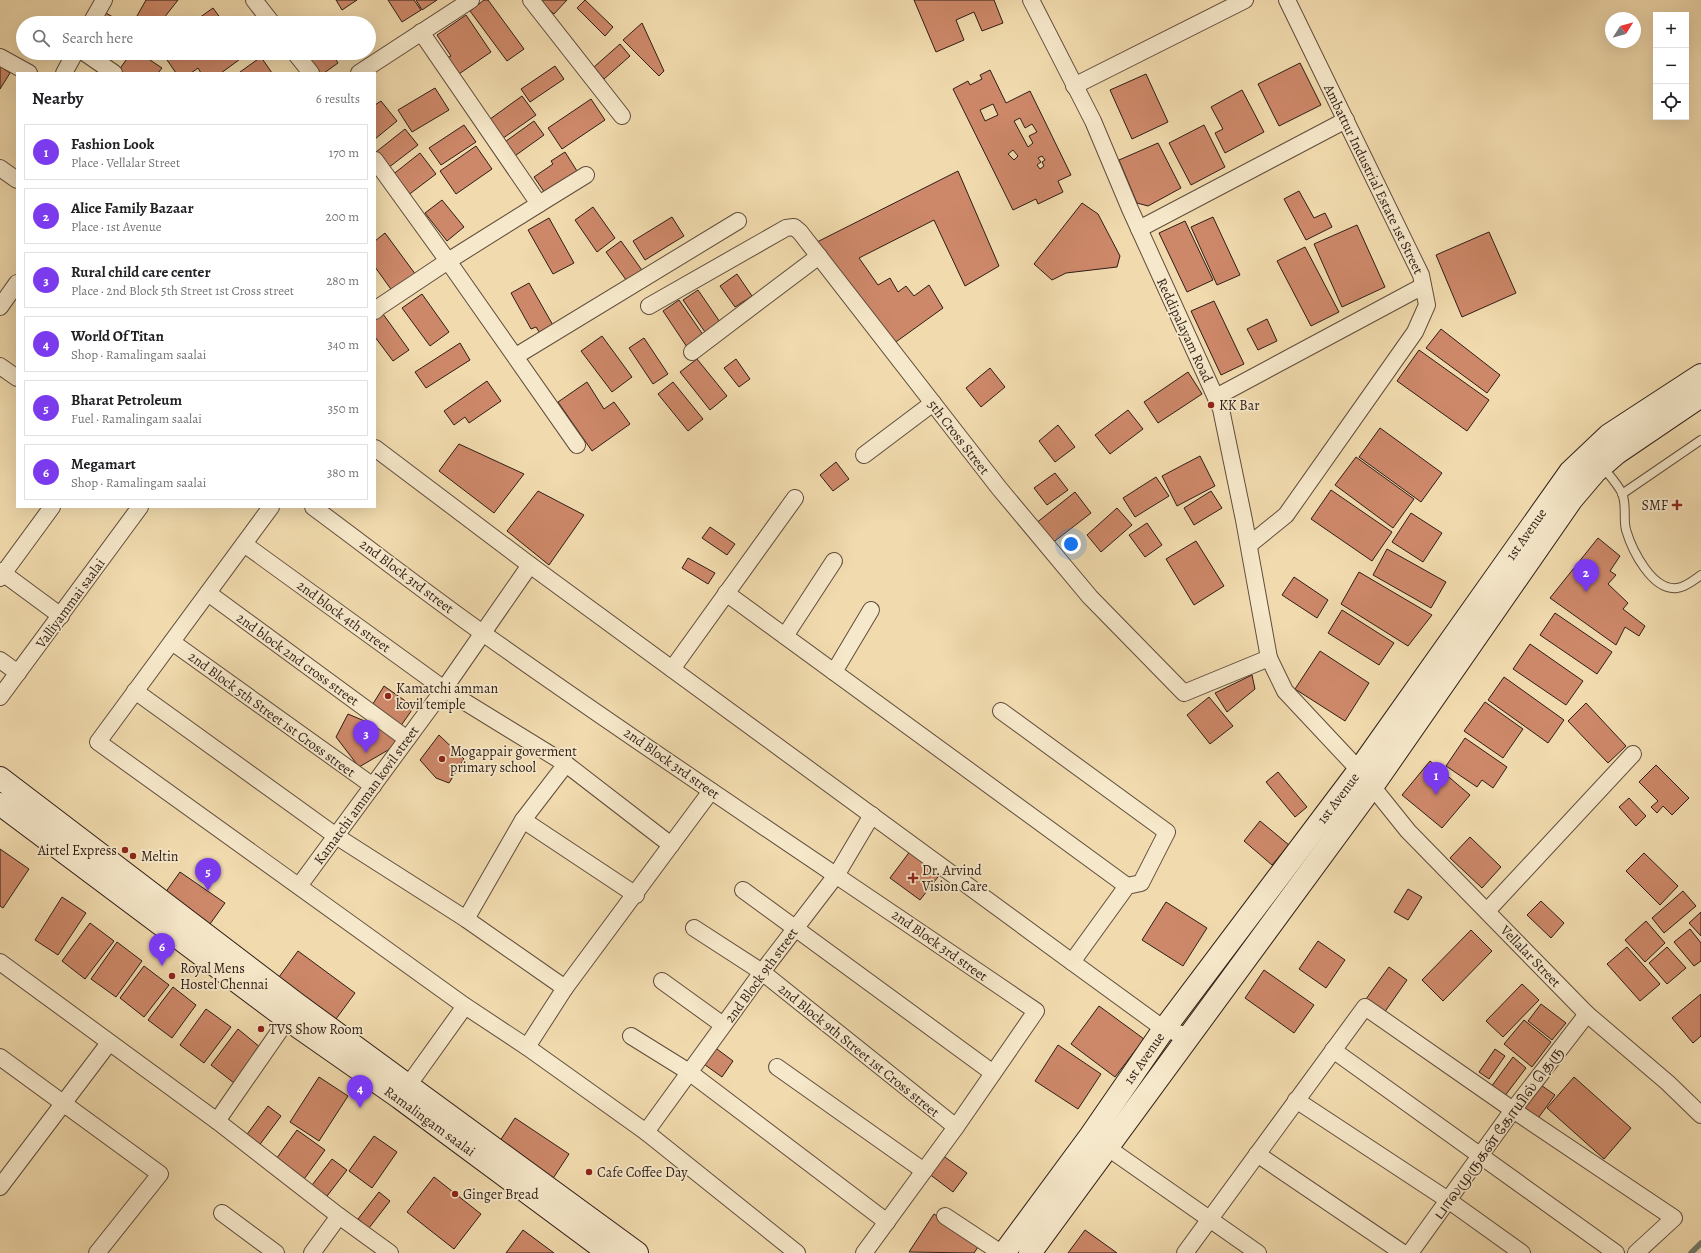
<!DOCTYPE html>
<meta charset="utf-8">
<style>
body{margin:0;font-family:Alegreya,"Noto Serif Tamil",serif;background:#f6f6f6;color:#202124}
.controls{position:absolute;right:12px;top:12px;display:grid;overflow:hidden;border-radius:0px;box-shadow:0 4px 16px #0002}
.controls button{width:36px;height:36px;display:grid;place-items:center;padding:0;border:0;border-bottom:1px solid #e0e0e0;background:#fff;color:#202124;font:20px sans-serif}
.compass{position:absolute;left:1605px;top:12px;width:36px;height:36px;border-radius:50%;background:#fff;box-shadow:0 4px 16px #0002;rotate:53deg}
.you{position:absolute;left:1071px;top:544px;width:14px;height:14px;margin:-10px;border:3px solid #fff;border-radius:50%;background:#1a73e8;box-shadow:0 0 0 6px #1a73e833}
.badge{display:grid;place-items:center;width:26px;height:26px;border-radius:50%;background:#7c3aed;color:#fff;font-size:13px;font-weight:700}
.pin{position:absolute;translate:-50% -33px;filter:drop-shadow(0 1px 2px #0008)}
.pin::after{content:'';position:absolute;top:21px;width:14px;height:12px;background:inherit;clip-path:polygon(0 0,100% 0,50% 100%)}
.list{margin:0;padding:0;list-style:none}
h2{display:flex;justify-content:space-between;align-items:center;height:52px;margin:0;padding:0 16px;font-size:17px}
h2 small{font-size:13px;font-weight:400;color:#757577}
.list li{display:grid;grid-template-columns:26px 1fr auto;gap:12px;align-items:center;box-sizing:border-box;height:56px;margin:0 8px 8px;padding:0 8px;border:1px solid #e0e0e0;border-radius:0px}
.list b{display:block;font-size:15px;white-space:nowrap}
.list p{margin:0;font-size:13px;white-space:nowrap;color:#757577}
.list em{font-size:13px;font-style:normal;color:#757577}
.icon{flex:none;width:22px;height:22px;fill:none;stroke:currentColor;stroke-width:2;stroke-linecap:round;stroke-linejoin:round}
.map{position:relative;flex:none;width:1701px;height:1253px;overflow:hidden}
.search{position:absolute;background:#fff;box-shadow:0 4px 16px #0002;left:16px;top:16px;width:360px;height:44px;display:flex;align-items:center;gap:10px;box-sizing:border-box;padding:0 14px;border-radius:22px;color:#757577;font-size:15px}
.panel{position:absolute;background:#fff;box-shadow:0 4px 16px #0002;left:16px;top:72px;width:360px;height:436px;border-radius:0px}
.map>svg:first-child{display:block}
</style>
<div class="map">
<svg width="1701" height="1253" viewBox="0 0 1701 1253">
<rect width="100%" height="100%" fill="#f1dbae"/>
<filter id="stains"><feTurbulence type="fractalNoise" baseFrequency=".005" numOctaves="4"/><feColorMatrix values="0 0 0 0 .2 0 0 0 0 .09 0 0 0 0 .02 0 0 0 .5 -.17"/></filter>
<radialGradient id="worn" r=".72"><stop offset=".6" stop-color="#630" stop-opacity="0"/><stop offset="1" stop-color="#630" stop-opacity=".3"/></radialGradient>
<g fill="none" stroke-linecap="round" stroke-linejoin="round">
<polyline stroke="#707c6d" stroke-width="5.5" points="1691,1253 1701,1243"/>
</g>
<g fill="#cd8869" stroke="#2f1d16" fill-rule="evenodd">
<polygon points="146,0 178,0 160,23 133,23"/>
<polygon points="336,0 357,0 342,10"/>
<polygon points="388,0 414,0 421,10 402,22"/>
<polygon points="416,0 437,0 422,10"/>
<polygon points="484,0 488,0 524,49 507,61 470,11"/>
<polygon points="539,0 567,0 554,14"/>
<polygon points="585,0 613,27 605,36 577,8"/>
<polygon points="914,0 994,0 1003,23 982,31 974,12 956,20 964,40 936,52"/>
<polygon points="213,8 224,23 192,23"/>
<polygon points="106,13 123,23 100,23"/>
<polygon points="466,15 491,52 456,76 445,59 451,56 437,35"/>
<polygon points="642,23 664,71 659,76 623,40"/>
<polygon points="620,44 630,56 604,79 594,67"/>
<polygon points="131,53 147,53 152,56 150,60 162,68 158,73 123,73 119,70"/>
<polygon points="170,53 246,53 247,54 221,73 201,73 198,68 191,73 176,73 165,57"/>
<polygon points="300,53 338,53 339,55 334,57 338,63 324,73 313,73"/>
<polygon points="261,57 272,73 241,73 240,72"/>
<polygon points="1300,63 1321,105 1279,126 1258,84"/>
<polygon points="0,66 10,73 0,89"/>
<polygon points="555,66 564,79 530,102 521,89"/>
<path d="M990,70L1006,103L1030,91L1071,175L1058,181L1063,192L1038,204L1036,199L1013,210L953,89L968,81L970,85L982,79L980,75ZM993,104L998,115L985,121L980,110ZM1020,118L1025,128L1032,124L1037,132L1029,136L1033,143L1028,147L1014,121ZM1013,150L1018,156L1014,160L1008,154ZM1042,156L1045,160L1042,162L1044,166L1040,169L1037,165L1041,162L1038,158Z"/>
<polygon points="1146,74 1168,122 1132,139 1110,90"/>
<polygon points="435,88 449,110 412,132 398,110"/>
<polygon points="1242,90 1264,132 1225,153 1215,133 1223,129 1211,107"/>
<polygon points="522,96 536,115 499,141 486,122"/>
<polygon points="591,99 605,120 562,149 548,128"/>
<polygon points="381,101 397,121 375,139 375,105"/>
<polygon points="534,121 544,135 512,158 502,144"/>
<polygon points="464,125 476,142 441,165 429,148"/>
<polygon points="1204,125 1225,167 1191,185 1169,143"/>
<polygon points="405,129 418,145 388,168 376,152"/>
<polygon points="1158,143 1181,188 1148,206 1137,203 1119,160"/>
<polygon points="476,146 492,169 456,194 440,171"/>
<polygon points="565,152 577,171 545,193 534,177 553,164 551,161"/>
<polygon points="420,153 436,174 407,196 391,176"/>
<polygon points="958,171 999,266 965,286 934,220 859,258 878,285 890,278 898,292 906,286 914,296 929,285 943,308 893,344 817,242"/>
<polygon points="1299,191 1314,218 1325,213 1332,227 1306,240 1284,199"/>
<polygon points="442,200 464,227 447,241 425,213"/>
<polygon points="1082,203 1098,214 1120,256 1117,267 1066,273 1052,280 1034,264"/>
<polygon points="593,207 615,238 597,252 575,220"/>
<polygon points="672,217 684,236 645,260 633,241"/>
<polygon points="1213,217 1240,275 1217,285 1191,227"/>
<polygon points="549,218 574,263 553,274 528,230"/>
<polygon points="1185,221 1213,280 1187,292 1159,233"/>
<polygon points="1357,225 1385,287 1342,307 1314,244"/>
<polygon points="1489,232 1516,293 1462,317 1436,255"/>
<polygon points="385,233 416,275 393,292 375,267 375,241"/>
<polygon points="621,241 644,273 629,284 606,252"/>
<polygon points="1305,247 1339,312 1311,326 1277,261"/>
<polygon points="737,274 752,296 735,307 720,286"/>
<polygon points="529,283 554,327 541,335 536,327 531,329 511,293"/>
<polygon points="698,290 722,325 707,335 683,300"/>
<polygon points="422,294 449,332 430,346 402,308"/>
<polygon points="679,300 706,339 689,350 663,311"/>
<polygon points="1214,301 1244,364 1221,375 1191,311"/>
<polygon points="383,314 409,350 393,361 375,337 375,320"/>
<polygon points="1267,319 1277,341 1258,350 1247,329"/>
<polygon points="1441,329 1500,375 1487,393 1426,348"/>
<polygon points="602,336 632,377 612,392 581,351"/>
<polygon points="644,338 668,374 653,384 629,348"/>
<polygon points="460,343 470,360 426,388 415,372"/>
<polygon points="1419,350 1489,400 1467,431 1397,381"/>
<polygon points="697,359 727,396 710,410 680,372"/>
<polygon points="736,359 750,379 739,387 724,368"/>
<polygon points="990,368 1005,387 981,407 966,388"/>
<polygon points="1188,372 1202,394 1158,423 1144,402"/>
<polygon points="487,381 501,401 469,423 465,417 454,425 444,411"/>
<polygon points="587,382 604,409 614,402 630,424 592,451 558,402"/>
<polygon points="673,382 703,419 688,431 658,394"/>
<polygon points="1128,410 1143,429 1110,454 1095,435"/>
<polygon points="1058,425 1075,447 1055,462 1039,441"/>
<polygon points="1380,428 1442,473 1421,502 1359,457"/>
<polygon points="459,444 524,474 494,513 439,471"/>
<polygon points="1200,456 1215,486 1177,506 1162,476"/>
<polygon points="1356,457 1414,499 1393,528 1335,485"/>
<polygon points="836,462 849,479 833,491 820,475"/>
<polygon points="1055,473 1068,490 1047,505 1034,488"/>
<polygon points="1156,477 1169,496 1135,517 1123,498"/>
<polygon points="1331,490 1392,532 1372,561 1311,519"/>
<polygon points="538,491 584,515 549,565 507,531"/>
<polygon points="1211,491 1222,508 1194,525 1184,508"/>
<polygon points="1075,492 1091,513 1051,544 1035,524"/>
<polygon points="1117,508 1132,525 1101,552 1087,535"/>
<polygon points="1411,513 1442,533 1423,562 1392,542"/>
<polygon points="1147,523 1162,545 1145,557 1129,535"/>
<polygon points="710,527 735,544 727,555 702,538"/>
<polygon points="1598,538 1620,556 1610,571 1616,575 1608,584 1628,603 1623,609 1645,626 1639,636 1625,627 1616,645 1550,598"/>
<polygon points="1196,541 1224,586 1194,605 1166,559"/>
<polygon points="1387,549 1446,582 1431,608 1373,575"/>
<polygon points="688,558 715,573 708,584 682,568"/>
<polygon points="1359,572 1432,615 1408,646 1341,604"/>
<polygon points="1294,577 1328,600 1317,618 1282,595"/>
<polygon points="1342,610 1394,643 1379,665 1328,633"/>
<polygon points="1555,613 1612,652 1597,674 1540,635"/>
<polygon points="1530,644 1583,681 1566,705 1513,669"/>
<polygon points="1320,651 1369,683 1345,721 1295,689"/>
<polygon points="1252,675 1255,689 1227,712 1215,693"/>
<polygon points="1504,677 1564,720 1548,743 1488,700"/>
<polygon points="384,686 414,707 400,727 371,707"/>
<polygon points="1209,697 1233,726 1210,744 1187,715"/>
<polygon points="1485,702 1523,729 1503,758 1464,731"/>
<polygon points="1586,703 1626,746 1608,763 1568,721"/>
<polygon points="348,714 407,739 359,767 336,737"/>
<polygon points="439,735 464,759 449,783 436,778 420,760"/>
<polygon points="1465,738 1507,767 1493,788 1482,780 1477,787 1446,766"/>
<polygon points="1430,761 1470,795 1442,828 1402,795"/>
<polygon points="1656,765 1689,798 1672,815 1663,806 1657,813 1651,807 1658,801 1639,782"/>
<polygon points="1278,772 1307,807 1295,817 1266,782"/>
<polygon points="1629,798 1646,816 1636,826 1619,807"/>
<polygon points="1260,821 1289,845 1272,865 1244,841"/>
<polygon points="1470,837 1501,867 1482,888 1450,858"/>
<polygon points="0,849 29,869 3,908 0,906"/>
<polygon points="911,850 941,873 920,900 890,878"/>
<polygon points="1644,853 1678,886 1660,905 1626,871"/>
<polygon points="180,872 225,903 210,924 165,893"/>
<polygon points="1408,889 1422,897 1408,920 1394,912"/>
<polygon points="1683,891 1696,906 1664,933 1652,918"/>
<polygon points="62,897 86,913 58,955 35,940"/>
<polygon points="1541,901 1564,923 1551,938 1527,915"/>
<polygon points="1166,902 1207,928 1183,966 1142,940"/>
<polygon points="1701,912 1701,936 1689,923"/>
<polygon points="1646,921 1665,943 1645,962 1625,940"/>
<polygon points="90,923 114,941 85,979 62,961"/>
<polygon points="1690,929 1701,943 1701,961 1694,966 1674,942"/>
<polygon points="1471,930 1492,951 1443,1001 1422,980"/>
<polygon points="1318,941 1345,960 1326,988 1299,969"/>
<polygon points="117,942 142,961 116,997 91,979"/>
<polygon points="1627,947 1660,984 1640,1001 1607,964"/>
<polygon points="1667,947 1686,968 1667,984 1649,963"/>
<polygon points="298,951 355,993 336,1019 279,977"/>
<polygon points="144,966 169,985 144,1017 120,998"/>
<polygon points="1389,967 1407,980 1384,1013 1366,999"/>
<polygon points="1264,970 1314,1005 1294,1033 1245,998"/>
<polygon points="1522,984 1539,1000 1503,1037 1486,1021"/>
<polygon points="173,987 196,1005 172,1038 148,1020"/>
<polygon points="1701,994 1701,1036 1693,1043 1672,1018"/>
<polygon points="1541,1004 1566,1023 1552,1040 1528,1021"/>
<polygon points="1099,1006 1144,1039 1115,1077 1071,1044"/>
<polygon points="206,1009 231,1027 204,1063 180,1045"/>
<polygon points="1524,1020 1551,1042 1532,1067 1504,1044"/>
<polygon points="238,1029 261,1048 234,1083 211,1065"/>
<polygon points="1058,1045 1101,1074 1078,1109 1035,1081"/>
<polygon points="713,1046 733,1061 722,1077 701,1062"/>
<polygon points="1495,1049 1505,1056 1489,1079 1479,1072"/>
<polygon points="1513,1057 1526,1068 1504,1097 1491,1087"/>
<polygon points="319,1077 348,1096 319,1141 290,1122"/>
<polygon points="1574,1077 1631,1128 1604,1159 1547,1108"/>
<polygon points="1538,1083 1555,1095 1536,1121 1519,1108"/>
<polygon points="268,1106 281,1116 258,1147 245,1137"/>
<polygon points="515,1118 569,1154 550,1183 496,1147"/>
<polygon points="297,1130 325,1150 302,1182 274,1162"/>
<polygon points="374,1136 397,1152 372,1188 349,1171"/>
<polygon points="942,1155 967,1173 953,1192 928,1173"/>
<polygon points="332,1159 347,1170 324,1200 309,1189"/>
<polygon points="434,1177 481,1214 454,1249 407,1212"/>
<polygon points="379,1192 390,1201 369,1228 358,1219"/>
<polygon points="934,1214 980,1244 974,1253 909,1252"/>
<polygon points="523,1230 554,1253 506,1253"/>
<polygon points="1085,1230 1117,1253 1068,1253"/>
</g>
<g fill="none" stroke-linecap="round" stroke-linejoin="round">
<g stroke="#604c3c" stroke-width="10">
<g id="lane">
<path d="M1602,466C1609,475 1617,483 1622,493C1627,505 1623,518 1626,530C1632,550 1652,591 1677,588C1686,587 1694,580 1701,575"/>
<polyline points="1622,494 1701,440"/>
</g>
</g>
<g stroke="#604c3c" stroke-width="18">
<g id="street">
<polyline points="254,0 272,23"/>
<polyline points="531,0 622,116"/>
<polyline points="1031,0 1093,121 1130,209 1221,409 1244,520 1269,658 1285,691 1359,770 1408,831 1587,1014 1668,1083 1701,1115"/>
<polyline points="91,23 104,0"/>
<polyline points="85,53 114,73"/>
<polyline points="295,53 311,73"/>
<polyline points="0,57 29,73"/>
<polyline points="64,73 75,53"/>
<polyline points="359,73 471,0"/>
<polyline points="1074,86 1245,0"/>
<polyline points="375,160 448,261 577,445"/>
<polyline points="0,168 17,180"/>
<polyline points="539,204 586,175"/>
<polyline points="1139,229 1346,120"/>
<polyline points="649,306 786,228 794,227 800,232 999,488 1090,597 1184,693 1269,658"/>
<polyline points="0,307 17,283"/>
<polyline points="375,311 379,307 448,261 539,204 421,32"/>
<polyline points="692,352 819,256"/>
<polyline points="516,356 738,221"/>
<polyline points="0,366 17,378"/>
<polyline points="1216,397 1423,286"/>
<polyline points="375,448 530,565 1072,962 1164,1029 1188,1036"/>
<polyline points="864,455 933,403"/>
<polyline points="271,507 98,742 465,1006 527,1047 646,1132 797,1253"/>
<path d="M313,507C370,549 426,593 484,634C666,763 852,885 1036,1011L956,1127L864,1253"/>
<polyline points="244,544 444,689 566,764 671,845"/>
<polyline points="1249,545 1286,515 1415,332 1427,305 1421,275 1287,0"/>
<polyline points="0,571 61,616"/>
<polyline points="0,578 52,507"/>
<polyline points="208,593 407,739"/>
<polyline points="726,593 1127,886"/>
<polyline points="785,636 834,561"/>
<polyline points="172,642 373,786"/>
<polyline points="0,660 18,673"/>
<polyline points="672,669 795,498"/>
<polyline points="834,672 871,610"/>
<polyline points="135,691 336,836 466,919 565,988"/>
<polyline points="0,697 140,507"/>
<polyline points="1001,711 1167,832 1141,883 1127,886 1072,962"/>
<polyline points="523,820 636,895"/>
<polyline points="299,886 444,689 530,565"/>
<polyline points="743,890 993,1073"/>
<polyline points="1487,911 1633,754"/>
<polyline points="466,919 523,820 566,764"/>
<polyline points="694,928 762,972 956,1127"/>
<polyline points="0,962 217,1121 339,1216 390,1253"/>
<polyline points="662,981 723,1025"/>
<polyline points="631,1036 689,1072 887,1222"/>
<polyline points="527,1047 565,988 711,791"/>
<polyline points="1333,1050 1616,1253"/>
<polyline points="0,1057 160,1174 97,1253"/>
<polyline points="777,1067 924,1171"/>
<polyline points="402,1094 465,1006"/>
<polyline points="1296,1100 1448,1200 1522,1253"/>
<polyline points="217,1121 294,1010"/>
<polyline points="646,1132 762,972 837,874 872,815"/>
<polyline points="1098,1141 1258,1253"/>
<polyline points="1257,1154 1403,1253"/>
<polyline points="0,1187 109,1043"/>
<polyline points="222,1213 276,1253"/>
<polyline points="945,1216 1001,1253"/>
<polyline points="312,1253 339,1216"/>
<polyline points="1185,1253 1365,1007 1513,1110 1674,1218 1636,1253"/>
<polyline points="1410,1253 1513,1110 1587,1014"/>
</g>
</g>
<g stroke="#2f1d16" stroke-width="24">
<g id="secondary">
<polyline points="0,778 298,1005 637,1253"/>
<polyline points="0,804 287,1019 400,1098 609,1253"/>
<polyline points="1004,1253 1091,1135 1164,1029 1359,770 1570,472 1609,435 1701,375"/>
<polyline points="1030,1253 1372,787 1572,499 1595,472 1617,453 1701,396"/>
</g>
</g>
<use href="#lane" stroke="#f6e8ca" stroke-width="8"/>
<use href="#street" stroke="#f6e8ca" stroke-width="16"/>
<use href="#secondary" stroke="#f6e8ca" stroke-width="22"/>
</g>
<g fill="#8f2418" stroke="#f6e8ca" stroke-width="1.5">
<circle cx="1211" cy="405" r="4"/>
<path d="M1675 499h4v4h4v4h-4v4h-4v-4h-4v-4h4z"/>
<circle cx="388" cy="696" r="4"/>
<circle cx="442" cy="759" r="4"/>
<circle cx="125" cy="850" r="4"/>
<circle cx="133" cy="856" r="4"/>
<path d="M911 872h4v4h4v4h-4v4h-4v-4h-4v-4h4z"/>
<circle cx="172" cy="976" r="4"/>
<circle cx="261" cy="1029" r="4"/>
<circle cx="589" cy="1172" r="4"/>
<circle cx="455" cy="1194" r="4"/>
</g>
<g text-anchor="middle" stroke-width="3.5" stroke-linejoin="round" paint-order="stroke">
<g font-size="14" fill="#2f1d16" stroke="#f6e8ca">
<text transform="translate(1374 179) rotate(64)" y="5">Ambattur Industrial Estate 1st Street</text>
<text transform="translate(1185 330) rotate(65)" y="5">Reddipalayam Road</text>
<text transform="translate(959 437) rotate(52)" y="5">5th Cross Street</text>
<text transform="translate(1526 534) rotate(-55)" y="5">1st Avenue</text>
<text transform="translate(407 576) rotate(37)" y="5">2nd Block 3rd street</text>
<text transform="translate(70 603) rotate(-54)" y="5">Valliyammai saalai</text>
<text transform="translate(344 616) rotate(36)" y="5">2nd block 4th street</text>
<text transform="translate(298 659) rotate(36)" y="5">2nd block 2nd cross street</text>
<text transform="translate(272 714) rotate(36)" y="5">2nd Block 5th Street 1st Cross street</text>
<text transform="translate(672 763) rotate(35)" y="5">2nd Block 3rd street</text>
<text transform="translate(366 795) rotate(-54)" y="5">Kamatchi amman kovil street</text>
<text transform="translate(1338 798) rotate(-53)" y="5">1st Avenue</text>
<text transform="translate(940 945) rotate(35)" y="5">2nd Block 3rd street</text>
<text transform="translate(1531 956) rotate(46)" y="5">Vellalar Street</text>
<text transform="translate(761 975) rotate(-54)" y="5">2nd Block 9th street</text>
<text transform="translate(859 1050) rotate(39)" y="5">2nd Block 9th Street 1st Cross street</text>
<text transform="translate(1144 1058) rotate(-55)" y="5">1st Avenue</text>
<text transform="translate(430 1121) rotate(36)" y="5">Ramalingam saalai</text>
<text transform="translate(1498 1133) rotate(-54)" y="5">பாலமுருகன் கோயில் தெரு</text>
</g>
<g font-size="14" fill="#2f1d16" stroke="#f6e8ca" text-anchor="start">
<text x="1219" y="410">KK Bar</text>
<text x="1668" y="510" text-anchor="end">SMF</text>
<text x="396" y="693">Kamatchi amman<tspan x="396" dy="16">kovil temple</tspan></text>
<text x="450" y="756">Mogappair goverment<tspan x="450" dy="16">primary school</tspan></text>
<text x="117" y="855" text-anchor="end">Airtel Express</text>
<text x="141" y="861">Meltin</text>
<text x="922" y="875">Dr. Arvind<tspan x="922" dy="16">Vision Care</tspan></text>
<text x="180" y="973">Royal Mens<tspan x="180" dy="16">Hostel Chennai</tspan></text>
<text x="269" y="1034">TVS Show Room</text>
<text x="597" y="1177">Cafe Coffee Day</text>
<text x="463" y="1199">Ginger Bread</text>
</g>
</g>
<rect width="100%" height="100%" filter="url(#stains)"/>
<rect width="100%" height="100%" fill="url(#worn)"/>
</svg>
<div class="controls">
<button>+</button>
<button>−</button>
<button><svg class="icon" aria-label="locate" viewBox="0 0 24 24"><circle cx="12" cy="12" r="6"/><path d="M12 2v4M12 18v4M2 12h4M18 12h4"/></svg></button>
</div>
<svg class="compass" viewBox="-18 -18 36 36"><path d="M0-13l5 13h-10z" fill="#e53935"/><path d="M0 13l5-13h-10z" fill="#757577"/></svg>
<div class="you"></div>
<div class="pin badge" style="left:1436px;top:795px">1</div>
<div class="pin badge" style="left:1586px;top:592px">2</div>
<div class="pin badge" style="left:366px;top:753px">3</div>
<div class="pin badge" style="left:360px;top:1108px">4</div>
<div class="pin badge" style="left:208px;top:891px">5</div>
<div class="pin badge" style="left:162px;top:966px">6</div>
<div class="search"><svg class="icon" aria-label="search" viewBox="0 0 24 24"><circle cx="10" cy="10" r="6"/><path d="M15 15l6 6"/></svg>Search here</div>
<section class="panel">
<h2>Nearby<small>6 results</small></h2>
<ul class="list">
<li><span class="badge">1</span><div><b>Fashion Look</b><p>Place · Vellalar Street</p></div><em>170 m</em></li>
<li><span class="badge">2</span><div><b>Alice Family Bazaar</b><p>Place · 1st Avenue</p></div><em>200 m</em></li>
<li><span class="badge">3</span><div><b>Rural child care center</b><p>Place · 2nd Block 5th Street 1st Cross street</p></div><em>280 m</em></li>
<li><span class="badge">4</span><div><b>World Of Titan</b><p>Shop · Ramalingam saalai</p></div><em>340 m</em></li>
<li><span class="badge">5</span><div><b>Bharat Petroleum</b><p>Fuel · Ramalingam saalai</p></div><em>350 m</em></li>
<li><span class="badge">6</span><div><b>Megamart</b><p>Shop · Ramalingam saalai</p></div><em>380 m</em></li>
</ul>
</section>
</div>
